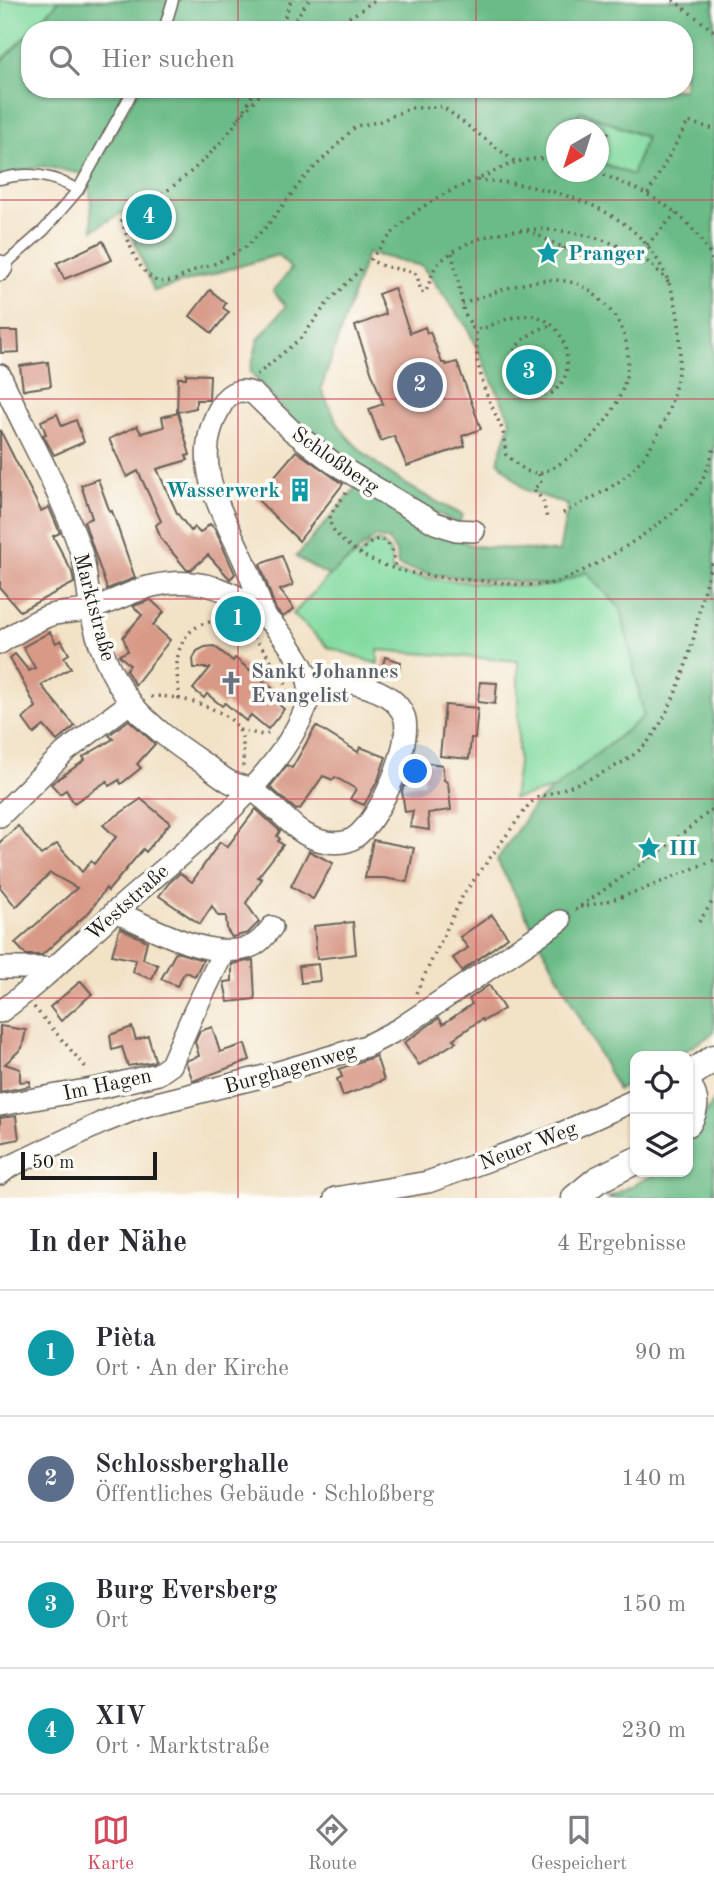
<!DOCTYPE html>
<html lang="de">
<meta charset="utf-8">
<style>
body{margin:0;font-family:"Old Standard TT",serif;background:#f2f2f3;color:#2b2b33}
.controls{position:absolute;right:21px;bottom:21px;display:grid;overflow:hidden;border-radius:14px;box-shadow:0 2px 5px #0004}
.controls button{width:63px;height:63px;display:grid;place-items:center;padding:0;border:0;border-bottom:2px solid #e1e1e2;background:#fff;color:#2b2b33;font:35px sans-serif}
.compass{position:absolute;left:546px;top:119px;width:63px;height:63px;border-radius:50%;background:#fff;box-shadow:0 2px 5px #0004;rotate:219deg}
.scale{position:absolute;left:21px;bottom:18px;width:136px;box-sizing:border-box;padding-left:7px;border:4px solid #1c1c1c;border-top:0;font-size:19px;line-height:24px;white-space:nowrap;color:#1c1c1c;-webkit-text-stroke:5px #fdfcf7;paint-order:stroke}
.you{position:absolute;left:416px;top:772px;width:24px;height:24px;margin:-18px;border:5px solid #fff;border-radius:50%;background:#1a73e8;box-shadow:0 0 0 10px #1a73e833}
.badge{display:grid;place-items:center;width:46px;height:46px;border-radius:50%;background:#d1495b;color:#fff;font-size:23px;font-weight:700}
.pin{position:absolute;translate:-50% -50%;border:4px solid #fff;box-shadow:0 2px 7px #0006}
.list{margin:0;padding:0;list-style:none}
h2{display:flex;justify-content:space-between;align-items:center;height:91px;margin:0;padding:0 28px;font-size:30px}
h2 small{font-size:23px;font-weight:400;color:#7c7c81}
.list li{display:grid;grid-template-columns:46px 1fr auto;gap:21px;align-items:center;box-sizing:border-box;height:126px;padding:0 28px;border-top:2px solid #e1e1e2}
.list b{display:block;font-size:26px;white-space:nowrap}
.list p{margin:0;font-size:23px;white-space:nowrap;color:#7c7c81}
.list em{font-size:23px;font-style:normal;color:#7c7c81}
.icon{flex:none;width:38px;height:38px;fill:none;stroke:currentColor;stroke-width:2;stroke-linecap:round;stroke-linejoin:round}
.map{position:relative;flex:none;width:714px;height:1198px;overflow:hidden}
.search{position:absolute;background:#fff;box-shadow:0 2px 5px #0004;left:21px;right:21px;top:21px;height:77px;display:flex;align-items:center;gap:18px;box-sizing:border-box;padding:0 24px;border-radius:28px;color:#7c7c81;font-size:26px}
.sheet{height:595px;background:#fff}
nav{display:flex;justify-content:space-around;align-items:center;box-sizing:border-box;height:98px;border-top:2px solid #e1e1e2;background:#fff;font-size:19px;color:#7c7c81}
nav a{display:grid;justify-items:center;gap:4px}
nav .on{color:#d1495b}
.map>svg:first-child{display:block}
</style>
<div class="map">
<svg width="714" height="1198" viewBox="0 0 714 1198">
<rect width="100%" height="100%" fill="#fdfcf7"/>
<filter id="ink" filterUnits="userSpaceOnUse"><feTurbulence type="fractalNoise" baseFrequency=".0143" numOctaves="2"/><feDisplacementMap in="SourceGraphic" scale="14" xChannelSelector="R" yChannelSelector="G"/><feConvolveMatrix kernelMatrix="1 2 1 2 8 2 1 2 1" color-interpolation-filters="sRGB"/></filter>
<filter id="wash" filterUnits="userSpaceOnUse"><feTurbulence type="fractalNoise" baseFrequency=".00686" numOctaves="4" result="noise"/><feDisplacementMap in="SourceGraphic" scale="28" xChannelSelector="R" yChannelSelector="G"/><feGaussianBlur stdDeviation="1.57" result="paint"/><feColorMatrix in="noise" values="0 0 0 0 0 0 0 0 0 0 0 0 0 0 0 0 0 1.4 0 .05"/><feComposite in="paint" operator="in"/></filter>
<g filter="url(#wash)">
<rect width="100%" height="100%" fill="#f2e2c6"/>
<g fill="#83dba0" stroke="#507c5e" stroke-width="2">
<polygon points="0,0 60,0 0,63"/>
<polygon points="580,111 647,138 632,175 599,162 598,130 573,130"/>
<path d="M378,541C392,548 392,557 392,571L433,579L533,587L554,585L586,572L621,609L644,716L554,789L513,799L518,764V661L378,650V664L328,647L293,614L329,576L357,554L360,556L368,546Z"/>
</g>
<g fill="#6abb86" stroke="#436c51" stroke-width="2" fill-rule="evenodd">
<polygon points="60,0 169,0 160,30 31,30"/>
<path d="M177,0H714V1033L677,1056H635V1080L618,1090L497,860L534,805L644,716L621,609L586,572L554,585L433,575L398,566L396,552L388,540L375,537L329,576L296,557L359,484L472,546L559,552L568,505L525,490L498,461L511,421L467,327L422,266L367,253L321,389C329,404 336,424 347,436C376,470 423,496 463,515L458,524L389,489L297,425L250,372L258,340L286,306L273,291L291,269L278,255L154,291L123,212L93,230L89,179L139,89H684V30H168ZM580,111L646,137L632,175L599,162L598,172H556V130L573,129Z"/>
<polygon points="30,32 30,89 129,89 82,174 42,166 0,176 0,63"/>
<polygon points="714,1100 714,1198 607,1198 660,1172 688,1172 688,1143"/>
</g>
<g id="blocks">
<g fill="#d89987">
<polygon points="103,241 112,260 64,279 57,263"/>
<polygon points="394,288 410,333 425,327 427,333 430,332 442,363 445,363 446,365 457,362 481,429 462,436 465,446 407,466 394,436 381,441 369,409 383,404 355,326 386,314 378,294"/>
<polygon points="210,290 226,303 223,308 229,312 212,333 190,316"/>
<polygon points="0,331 18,331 19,352 1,353"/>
<polygon points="48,362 51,386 23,390 20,366"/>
<polygon points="186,374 210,375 209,400 196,400 196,408 177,412 178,378 186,378"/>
<polygon points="178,413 190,455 186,456 188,460 157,469 177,513 191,531 194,527 200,533 210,524 215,529 235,574 230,579 208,555 191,570 187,570 161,539 156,525 161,521 138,471 127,477 109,439 137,426 141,433 164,427 162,417"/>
<polygon points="57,414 62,426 76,420 84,442 54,455 43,435 46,434 41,421"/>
<polygon points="0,430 41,511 49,507 60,533 53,536 72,572 74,583 20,611 0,588"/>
<polygon points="296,451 343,484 299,541 256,498"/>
<polygon points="98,479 110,512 112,511 135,578 107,589 84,521 92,518 81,485"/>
<polygon points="282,556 293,585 280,590 294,609 283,617 276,610 260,564"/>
<polygon points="151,600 164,612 153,625 170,640 135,685 126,670 130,665 119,655 128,651 123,637 142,615 133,606"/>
<polygon points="50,632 56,643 61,640 69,654 64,657 71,668 41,685 75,726 57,741 44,726 34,734 23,719 36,707 10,658 15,654 29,671 35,668 23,647"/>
<polygon points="214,646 233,661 235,658 273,689 268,695 284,709 268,729 251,715 246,721 225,703 222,706 207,694 204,698 193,689 210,668 194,668 193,659 197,651 205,647"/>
<polygon points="385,657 401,662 397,677 381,673"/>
<polygon points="480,682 497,683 495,704 478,702"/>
<polygon points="445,705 478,708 475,738 471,738 469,759 440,756"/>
<polygon points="129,720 155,744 137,764 141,768 121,784 119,780 109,786 107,781 74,803 66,790 60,794 51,784 85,760 83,757 113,739 109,735"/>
<polygon points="316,726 358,752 360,747 386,757 378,780 364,805 350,799 356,789 335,777 333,780 323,776 300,809 296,810 270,787 287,765 292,768"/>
<polygon points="422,762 442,765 444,780 448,783 451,810 428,813 429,830 410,827 413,811 405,812 402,791 404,786 424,783"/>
<polygon points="141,799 170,823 146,852 143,849 108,891 106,888 90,911 42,955 26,955 15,943 77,888 50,873 16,907 0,887 0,842 18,826 41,855 57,844 82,872 91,861 94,864 116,837 103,825"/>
<polygon points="256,809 280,831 277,836 280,839 278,841 283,845 258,877 262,879 246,903 259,922 248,933 232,937 227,930 226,916 218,916 212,906 200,924 159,896 169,883 180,873 192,882 220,842 227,847"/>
<polygon points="373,840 414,848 407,882 384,878 365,878"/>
<polygon points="309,851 333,863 313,899 291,886"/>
<polygon points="492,915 508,937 462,971 453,958 468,948 460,937"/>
<polygon points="353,922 356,954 317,959 314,926"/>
<polygon points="120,928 147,941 143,959 158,965 152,979 133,972 136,960 112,955"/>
<polygon points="176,952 203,960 195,976 185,972 177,986 161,979"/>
<polygon points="253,960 255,999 228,1002 224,982 232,981 232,964"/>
<polygon points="318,964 320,981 301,983 299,966"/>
<polygon points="81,981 92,994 61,1021 50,1007"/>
<polygon points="489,985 504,1009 483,1021 482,1019 453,1039 456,1042 419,1065 404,1043 439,1018 443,1024 472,1004 469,999"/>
<polygon points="0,1026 26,1030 22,1048 5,1064 20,1069 20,1082 30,1081 30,1086 0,1092"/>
<polygon points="132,1027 136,1040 148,1036 155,1060 153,1062 128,1066 122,1047 112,1050 110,1035"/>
<polygon points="212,1027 220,1052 245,1044 250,1060 193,1081 186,1062 188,1060 199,1056 195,1042 200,1031"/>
<polygon points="376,1056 384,1080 343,1096 337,1079 342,1077 339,1069"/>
<polygon points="16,1116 19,1139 0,1143 0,1118"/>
</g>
</g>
</g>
<g filter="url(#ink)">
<use href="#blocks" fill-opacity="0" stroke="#676158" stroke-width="2"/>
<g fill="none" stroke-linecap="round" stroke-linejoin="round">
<g stroke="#676158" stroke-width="13">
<g id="service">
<polyline points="164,30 173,0"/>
<path d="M0,179C29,171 52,175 78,190"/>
<polyline points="2,267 44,230 78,190 134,89"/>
</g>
</g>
<g stroke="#676158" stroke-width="24">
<g id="minor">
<polyline points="0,266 2,267 0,270"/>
<path d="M0,375C26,433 59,488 80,549C87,569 87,590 91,611C97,643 111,677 131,703C150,726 175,744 200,761C210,767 219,776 230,782C236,785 244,786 250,789C264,796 285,819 299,830C312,840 332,846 348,841C376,832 414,742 404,716C391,684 338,679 310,680"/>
<path d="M264,614C258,597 252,579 245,563C222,510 187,462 222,404C230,391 241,388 254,394L291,430L332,462L435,523L456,530L474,531"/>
<path d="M0,643C16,633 33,621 51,615C64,611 79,613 93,608C113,602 132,591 152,586C209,573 257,598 289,645C302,665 316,683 306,707C276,786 177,855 116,911C78,945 42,982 0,1012"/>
<polyline points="0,816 65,752 131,702"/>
<path d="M115,911C149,927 210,960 247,948C258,945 265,936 272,927"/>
<polyline points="0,968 53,968"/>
<polyline points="0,1105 103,1087 158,1074 171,1065 174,1058 194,1012 224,951"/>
<polyline points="0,1174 9,1167 101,1123 141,1107 265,1076 366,1046 399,1029 560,921"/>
<polyline points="335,1198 428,1182 553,1137 635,1100"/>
</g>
</g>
<g stroke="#676158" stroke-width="29">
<g id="tertiary">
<polyline points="688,1076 714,1058"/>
<path d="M688,1085C696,1099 697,1108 688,1123"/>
<polyline points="575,1198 597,1180 635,1161"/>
</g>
</g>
<g stroke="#676158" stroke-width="3.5" stroke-dasharray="2 5" stroke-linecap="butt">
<polyline points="673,0 714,31"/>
<polyline points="280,30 291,0"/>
<polyline points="287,30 309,0"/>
<polyline points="324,30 355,14 375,0"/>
<path d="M255,89C229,148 175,188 122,221C130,245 135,269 158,282L173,281L195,270L217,263L247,246L267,226L304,178L356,126L378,122L411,108L443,107L514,161"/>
<polyline points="239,118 265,89"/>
<path d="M556,160C518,155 508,167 475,180C425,201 403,217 370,260L383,266L413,272L417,275L421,292L425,293C430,284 431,272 438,264C487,215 587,223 642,258C653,265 661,274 670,284"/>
<polyline points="598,160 610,128"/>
<path d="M597,172C649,194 689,209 714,263"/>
<path d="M477,180C528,183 592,196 632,230C700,288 692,408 632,470C613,490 584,501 560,515"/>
<polyline points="648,194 688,122 714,129"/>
<polyline points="527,230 564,248 552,254"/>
<polyline points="647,245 676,213"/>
<polyline points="564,248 576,251"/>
<path d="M452,253L464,312L473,328C481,331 486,327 494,324C515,315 537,309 555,328C564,338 567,352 567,365C567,377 561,386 552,393C492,401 496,340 552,325"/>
<path d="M462,304C494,293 535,274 570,282C586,285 598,297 609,309C660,369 598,451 539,474L526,471L506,455L503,431L485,391L477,361L476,330"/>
<polyline points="510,355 531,358 531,362"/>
<polyline points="257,375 303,336 328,302 364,266"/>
<polyline points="539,474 541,483 533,489 543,500 547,519"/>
<path d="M346,493C341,501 330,511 330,520C330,528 339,537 344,542C384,576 435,577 485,581C506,583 527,587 548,584C583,578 674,519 695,491C705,477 710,463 714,447"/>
<path d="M360,554L367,545L378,539C394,543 394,556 395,569"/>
<polyline points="283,676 289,696"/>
<path d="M151,697C172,693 227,708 238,728C245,739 243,755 243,767"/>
<path d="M179,699C179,684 175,670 178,655C186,619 222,612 249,634C264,646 271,664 284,676"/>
<polyline points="239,730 263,735 271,732"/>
<path d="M580,907C628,899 669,878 714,860"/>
<polyline points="575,910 667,846 714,808"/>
<polyline points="699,922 714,899"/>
<path d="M416,993L463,895L530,803L537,798C571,786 618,771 644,746C666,724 684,674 692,644C700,615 701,588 714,560"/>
<polyline points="34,1007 88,1070"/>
</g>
<use href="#service" stroke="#fff" stroke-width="10"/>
<use href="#minor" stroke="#fff" stroke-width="21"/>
<use href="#tertiary" stroke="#fff" stroke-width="26"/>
</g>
</g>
<path fill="none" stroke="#d1495b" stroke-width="2" stroke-opacity="0.55" d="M238,0V30M476,0V30M238,89V1198M476,89V1198M0,200H714M0,399H714M0,599H714M0,799H714M0,998H714"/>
<defs>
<g id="sight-bare" transform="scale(1.89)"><path d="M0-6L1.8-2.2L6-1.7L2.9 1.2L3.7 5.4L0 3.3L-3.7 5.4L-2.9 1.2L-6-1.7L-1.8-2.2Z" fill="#0f9aa8" stroke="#fdfcf7" stroke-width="2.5" paint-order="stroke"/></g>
<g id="building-bare" transform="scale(1.89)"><path d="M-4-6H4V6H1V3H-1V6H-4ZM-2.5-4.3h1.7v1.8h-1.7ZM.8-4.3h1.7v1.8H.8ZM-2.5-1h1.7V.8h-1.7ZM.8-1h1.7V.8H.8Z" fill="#0f9aa8" stroke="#fdfcf7" stroke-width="2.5" paint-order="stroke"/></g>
<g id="church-bare" transform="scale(1.89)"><path d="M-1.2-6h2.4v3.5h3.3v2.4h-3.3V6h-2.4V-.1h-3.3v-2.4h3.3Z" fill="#6b7280" stroke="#fdfcf7" stroke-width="2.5" paint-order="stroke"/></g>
</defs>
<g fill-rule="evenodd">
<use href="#sight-bare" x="548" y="253"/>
<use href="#building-bare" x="300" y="490"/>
<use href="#church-bare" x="231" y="683"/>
<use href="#sight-bare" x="649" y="848"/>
</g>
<g text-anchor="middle" stroke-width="7" stroke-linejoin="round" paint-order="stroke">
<g font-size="21" font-weight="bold" fill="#0d838f" stroke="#fdfcf7" text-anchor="start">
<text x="568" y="260">Pranger</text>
<text x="280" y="497" text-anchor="end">Wasserwerk</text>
<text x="669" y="855">III</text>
</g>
<g font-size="21" fill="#1c1c1c" stroke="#fdfcf7">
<text transform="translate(336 460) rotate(35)" y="7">Schloßberg</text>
<text transform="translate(95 607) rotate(75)" y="7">Marktstraße</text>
<text transform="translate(127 902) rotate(-42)" y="7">Weststraße</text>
<text transform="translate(290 1068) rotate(-16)" y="7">Burghagenweg</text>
<text transform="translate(107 1084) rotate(-12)" y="7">Im Hagen</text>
<text transform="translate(528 1145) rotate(-21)" y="7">Neuer Weg</text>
</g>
<g font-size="21" font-weight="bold" fill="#5b616d" stroke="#fdfcf7" text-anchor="start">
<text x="251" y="678">Sankt Johannes<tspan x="251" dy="24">Evangelist</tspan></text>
</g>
</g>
</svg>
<div class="controls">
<button><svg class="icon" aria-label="locate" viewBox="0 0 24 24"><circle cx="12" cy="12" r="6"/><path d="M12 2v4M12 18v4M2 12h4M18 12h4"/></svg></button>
<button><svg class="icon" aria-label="layers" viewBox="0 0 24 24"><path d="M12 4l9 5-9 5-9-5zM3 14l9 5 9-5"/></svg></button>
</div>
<svg class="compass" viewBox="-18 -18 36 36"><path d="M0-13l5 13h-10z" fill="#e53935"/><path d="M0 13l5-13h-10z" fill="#7c7c81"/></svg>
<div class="scale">50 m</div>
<div class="you"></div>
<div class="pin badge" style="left:238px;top:619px;background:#0f9aa8">1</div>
<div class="pin badge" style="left:420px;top:385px;background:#5c6f8a">2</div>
<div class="pin badge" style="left:529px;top:372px;background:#0f9aa8">3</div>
<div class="pin badge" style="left:149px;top:217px;background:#0f9aa8">4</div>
<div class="search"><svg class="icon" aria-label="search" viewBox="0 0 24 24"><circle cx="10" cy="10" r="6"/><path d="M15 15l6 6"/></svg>Hier suchen</div>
</div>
<section class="sheet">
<h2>In der Nähe<small>4 Ergebnisse</small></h2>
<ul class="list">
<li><span class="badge" style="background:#0f9aa8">1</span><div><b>Pièta</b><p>Ort · An der Kirche</p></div><em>90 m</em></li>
<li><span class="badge" style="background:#5c6f8a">2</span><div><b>Schlossberghalle</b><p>Öffentliches Gebäude · Schloßberg</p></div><em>140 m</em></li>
<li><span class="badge" style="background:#0f9aa8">3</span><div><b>Burg Eversberg</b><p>Ort</p></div><em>150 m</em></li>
<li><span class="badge" style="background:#0f9aa8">4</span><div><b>XIV</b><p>Ort · Marktstraße</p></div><em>230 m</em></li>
</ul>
</section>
<nav>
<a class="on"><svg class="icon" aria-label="map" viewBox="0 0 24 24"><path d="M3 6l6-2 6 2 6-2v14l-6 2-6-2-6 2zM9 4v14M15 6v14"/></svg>Karte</a>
<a><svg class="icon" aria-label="directions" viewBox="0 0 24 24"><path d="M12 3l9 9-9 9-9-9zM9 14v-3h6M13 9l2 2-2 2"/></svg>Route</a>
<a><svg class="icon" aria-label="saved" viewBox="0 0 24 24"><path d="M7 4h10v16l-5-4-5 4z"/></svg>Gespeichert</a>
</nav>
